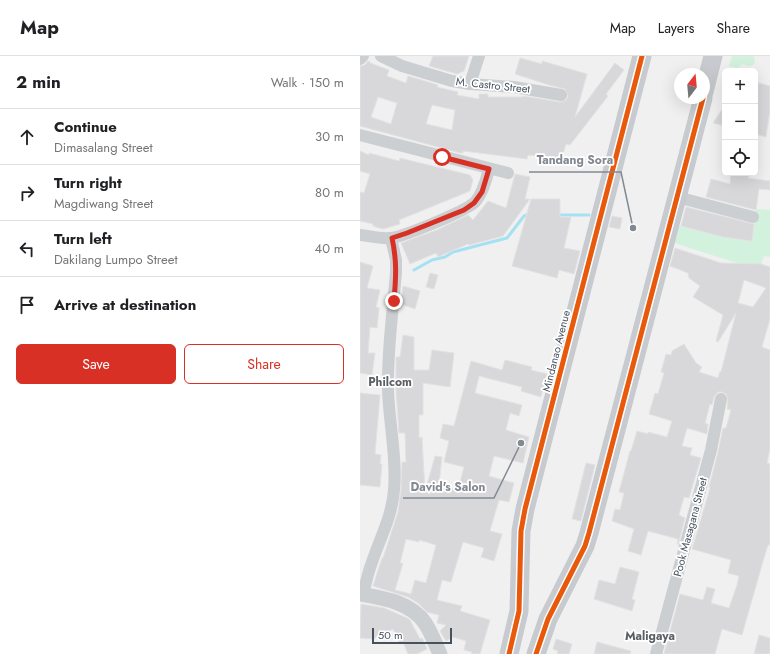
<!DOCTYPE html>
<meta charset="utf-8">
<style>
body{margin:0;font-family:Jost,sans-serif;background:#f6f6f6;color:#202124}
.controls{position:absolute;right:12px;top:12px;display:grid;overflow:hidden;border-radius:6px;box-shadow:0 4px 16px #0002}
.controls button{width:36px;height:36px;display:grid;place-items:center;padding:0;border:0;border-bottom:1px solid #e0e0e0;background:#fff;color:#202124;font:20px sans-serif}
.compass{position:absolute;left:314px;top:12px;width:36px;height:36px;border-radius:50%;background:#fff;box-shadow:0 4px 16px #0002;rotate:16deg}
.scale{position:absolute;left:12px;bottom:10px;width:80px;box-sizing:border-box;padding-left:4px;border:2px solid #46525e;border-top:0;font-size:11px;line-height:14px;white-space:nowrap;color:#46525e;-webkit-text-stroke:3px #fff;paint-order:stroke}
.stop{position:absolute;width:12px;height:12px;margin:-9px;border:3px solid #d93025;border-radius:50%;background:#fff}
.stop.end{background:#d93025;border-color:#fff;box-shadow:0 1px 4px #0008}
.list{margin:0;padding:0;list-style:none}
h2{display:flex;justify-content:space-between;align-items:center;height:52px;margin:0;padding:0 16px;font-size:17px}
h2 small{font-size:13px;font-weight:400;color:#757577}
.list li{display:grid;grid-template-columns:26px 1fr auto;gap:12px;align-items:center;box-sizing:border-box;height:56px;padding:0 16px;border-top:1px solid #e0e0e0}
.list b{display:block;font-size:15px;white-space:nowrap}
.list p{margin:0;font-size:13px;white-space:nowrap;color:#757577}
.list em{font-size:13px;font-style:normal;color:#757577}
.actions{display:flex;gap:8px;padding:12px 16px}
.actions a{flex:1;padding:9px 0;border:1px solid #d93025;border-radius:6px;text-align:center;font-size:14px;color:#d93025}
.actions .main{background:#d93025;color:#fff}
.icon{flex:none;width:22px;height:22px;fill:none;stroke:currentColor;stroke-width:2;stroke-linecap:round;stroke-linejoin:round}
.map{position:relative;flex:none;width:410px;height:598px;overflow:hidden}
header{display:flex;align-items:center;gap:24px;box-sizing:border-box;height:56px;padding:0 20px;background:#fff;border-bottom:1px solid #e0e0e0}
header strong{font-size:19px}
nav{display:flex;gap:22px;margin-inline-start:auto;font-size:14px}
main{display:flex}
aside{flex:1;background:#fff}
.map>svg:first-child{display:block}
</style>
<header>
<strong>Map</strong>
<nav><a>Map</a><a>Layers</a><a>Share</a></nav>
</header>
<main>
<aside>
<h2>2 min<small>Walk · 150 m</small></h2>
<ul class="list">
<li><svg class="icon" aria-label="ahead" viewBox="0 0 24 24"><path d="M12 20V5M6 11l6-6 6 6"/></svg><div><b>Continue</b><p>Dimasalang Street</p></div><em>30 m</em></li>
<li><svg class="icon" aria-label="right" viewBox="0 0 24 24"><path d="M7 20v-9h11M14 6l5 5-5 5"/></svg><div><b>Turn right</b><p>Magdiwang Street</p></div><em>80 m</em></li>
<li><svg class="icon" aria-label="left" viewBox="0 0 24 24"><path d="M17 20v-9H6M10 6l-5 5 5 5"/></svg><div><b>Turn left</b><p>Dakilang Lumpo Street</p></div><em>40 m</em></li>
<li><svg class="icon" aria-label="arrive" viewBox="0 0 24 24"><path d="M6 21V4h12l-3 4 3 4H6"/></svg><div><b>Arrive at destination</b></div></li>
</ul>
<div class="actions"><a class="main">Save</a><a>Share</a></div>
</aside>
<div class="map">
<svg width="410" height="598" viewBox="0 0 410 598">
<rect width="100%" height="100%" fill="#f1f0f0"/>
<g fill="#d3f2de">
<polygon points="372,0 394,0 395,6 393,9 389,10 382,8 378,12 369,10"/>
<polygon points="396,153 410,154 410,201 404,200 399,214 314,187 319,170 363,181 392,185"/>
</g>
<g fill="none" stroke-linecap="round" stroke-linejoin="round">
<g stroke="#a5e1f2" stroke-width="3">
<polyline points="196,159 229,159"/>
<polyline points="54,214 72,204 85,201 93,196 147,182 164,160 169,158"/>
</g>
</g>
<g fill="#d8d8da" stroke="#e2e2e3" fill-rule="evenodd">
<polygon points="73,0 109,0 104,15 97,18 69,10"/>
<path d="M160,2L182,8V5L227,18L215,61L255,7L264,14L246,38L248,40L210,89L206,88L202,102L168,99L167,103L103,95V97H100L0,70V10L5,9L8,5L10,6V7L29,14L27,20L46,27L48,20L65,25L78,29L77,31L98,36L97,39L119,43V38H128V41H163V40L200,46L206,44L208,40L205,33L189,29L155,18ZM18,41L37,47L31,68L11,61ZM72,49L95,54L92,74L66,68Z"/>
<polygon points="395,26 410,30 410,54 406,81 395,78"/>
<polygon points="365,49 365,70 353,67"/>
<polygon points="0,95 9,99 9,97 39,105 40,102 48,104 110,119 113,124 110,135 39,164 40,168 23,173 13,170 13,168 0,165 0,136 4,137 10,118 0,115"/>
<polygon points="371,117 390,117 388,122 410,125 410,134 399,133 396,154 346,141 351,123 370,128"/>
<polygon points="155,118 170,121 165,143 170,143 143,180 109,189 108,188 78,201 76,197 50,208 41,187 77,174 108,159 113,164 128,145 146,152"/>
<polygon points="171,143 200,143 200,161 211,161 204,192 220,195 214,218 199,214 197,222 152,210"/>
<polygon points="326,151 394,168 392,185 363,181 321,170"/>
<polygon points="252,160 262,162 260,173 249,171"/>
<path d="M315,192L361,207L398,208V207L410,211V263L402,291L410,294V392L407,407L410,408V489H408L404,502L382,579L362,573L355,598H304L320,538L343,544L347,531L355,533L351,547L369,552L377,529L379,520L368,517L371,504L332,493L348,439L350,432L349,431L358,396L363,372H366L371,354L367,353L368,344L366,338L362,336H358L354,341L352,349L350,348L345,367L348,368L347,378L327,372L322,390L332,392L330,399L341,402L329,442L324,441L319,459L325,462L318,489L317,488L318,483L288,475L281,499L268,495L274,473L252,465L255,453L260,454L264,437L259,436L270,395H271L277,375L288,378V376L307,381L312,365L289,358L295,337L298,338L304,317L301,316L306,298L311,299L312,295L324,288L336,307L342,311L339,316L358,322L360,315L361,316L376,257L358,286L356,285L363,259L333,241L340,230L329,222L328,217L310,210ZM384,224L406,232L393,251L378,247Z"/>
<polygon points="0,206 13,210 7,232 20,234 16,251 19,252 17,272 10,271 8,297 15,297 12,319 0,317"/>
<polygon points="70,217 78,219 74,233 66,231"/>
<polygon points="43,230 60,235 55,253 41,248"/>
<path d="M43,279L54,281V314H69L72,294L94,297L90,331L63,327V359H59V382L62,381L65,436L75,400L82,401L79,429L98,434L104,411L84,406L89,385L80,382L83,368L94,370L111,305L142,314L145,304L172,311L171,314L187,318L181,341L161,335L162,331L119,320L115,337L162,349L159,360L150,357L146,374L169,381L163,407L134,400L129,420L154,427L149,446L139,444L130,475L142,478L134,505L121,501L124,492L103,486L91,526L82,524L77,544L102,550L100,555L130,564L120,598H111L112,596L104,594L106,585L93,581L86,585L80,575L86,569L77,567L79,559L67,556L58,547L48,541L13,530L22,502H23L38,456L41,434L42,406H46L45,377H39L36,334V301H40ZM46,483L59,486V484L76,489L66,527L55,524L51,538L35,534L43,507H40Z"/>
<polygon points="0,337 20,339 15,398 21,399 20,408 22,408 20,431 0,429"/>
<polygon points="226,407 235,409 221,465 212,463"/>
<polygon points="260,511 279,516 272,543 275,544 272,555 234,543 239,524 255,528"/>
<polygon points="1,548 24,552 47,562 50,564 60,583 62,582 67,593 57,598 48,598 43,586 40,588 33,573 13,583 0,582"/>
<polygon points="399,579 410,582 410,598 394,598"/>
<polygon points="196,583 212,588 209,598 197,598 198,595 193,593"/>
<polygon points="237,586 271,595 270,598 234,598"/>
</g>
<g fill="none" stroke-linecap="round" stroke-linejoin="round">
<g stroke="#cccfd1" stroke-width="12">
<polyline points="21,0 42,10 92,25 110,28 154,31 201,39"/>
<polyline points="0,3 3,0"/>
<polyline points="110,28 119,0"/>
<polyline points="0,79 148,117"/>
<polyline points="317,141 393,161"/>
<path d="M0,179C10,180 20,183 30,182C43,181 106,155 115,146C123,137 126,124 129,113"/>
<path d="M3,539C5,530 7,521 10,512C18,486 32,462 34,434C37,401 29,367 28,334C27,295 33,255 36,216V204L31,182"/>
<polyline points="296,598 351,394 361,343"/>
</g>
<path stroke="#cccfd1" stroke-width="15" d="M0,538C22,542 51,546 65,567C71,576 75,587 80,598"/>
<g stroke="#c7cbcf" stroke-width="19">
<polyline points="344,36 353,0"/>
<polyline points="149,598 159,555 161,475 165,453 282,0"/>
<polyline points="176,598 188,563 225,490 229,477 343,42"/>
</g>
<g stroke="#fff" stroke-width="8">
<g id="cycleway">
<polyline points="149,598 159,555 161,475 165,453 282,0"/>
<polyline points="176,598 188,563 225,490 229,477 343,42"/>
</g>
</g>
<use href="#cycleway" stroke="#e8590c" stroke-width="5"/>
</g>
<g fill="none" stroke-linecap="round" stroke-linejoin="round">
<path stroke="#d93025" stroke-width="5" d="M34,245C36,221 37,205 32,182L47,177L104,154L114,147L122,136L129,113L82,101"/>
</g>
<g text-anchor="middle" stroke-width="3.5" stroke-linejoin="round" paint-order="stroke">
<g font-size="11" fill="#46525e" stroke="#fff">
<text transform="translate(133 29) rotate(6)" y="4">M. Castro Street</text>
<text transform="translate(196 295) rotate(-76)" y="4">Mindanao Avenue</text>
<text transform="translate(330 471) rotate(-75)" y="4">Pook Masagana Street</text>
</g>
<g font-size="12" font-weight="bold" fill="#5b5f65" stroke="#fff">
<text x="30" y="330">Philcom</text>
<text x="290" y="584">Maligaya</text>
</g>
</g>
<path fill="none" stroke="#828991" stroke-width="1.5" d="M273 172L261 116H169M161 387L134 442H43"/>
<g fill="#828991" stroke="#fff" stroke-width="1.5">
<circle cx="273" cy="172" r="4"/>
<circle cx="161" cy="387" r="4"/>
</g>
<g font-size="12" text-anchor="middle" font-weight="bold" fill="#828991" stroke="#fff" stroke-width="3.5" stroke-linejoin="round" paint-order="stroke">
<text x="215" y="108">Tandang Sora</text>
<text x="88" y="435">David's Salon</text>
</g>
</svg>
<div class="controls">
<button>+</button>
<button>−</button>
<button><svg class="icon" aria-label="locate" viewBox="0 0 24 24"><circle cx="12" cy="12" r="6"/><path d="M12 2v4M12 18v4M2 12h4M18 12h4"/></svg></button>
</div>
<svg class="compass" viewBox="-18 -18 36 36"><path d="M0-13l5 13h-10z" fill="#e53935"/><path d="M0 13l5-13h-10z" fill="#757577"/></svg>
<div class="scale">50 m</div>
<div class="stop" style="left:82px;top:101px"></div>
<div class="stop end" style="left:34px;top:245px"></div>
</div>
</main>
